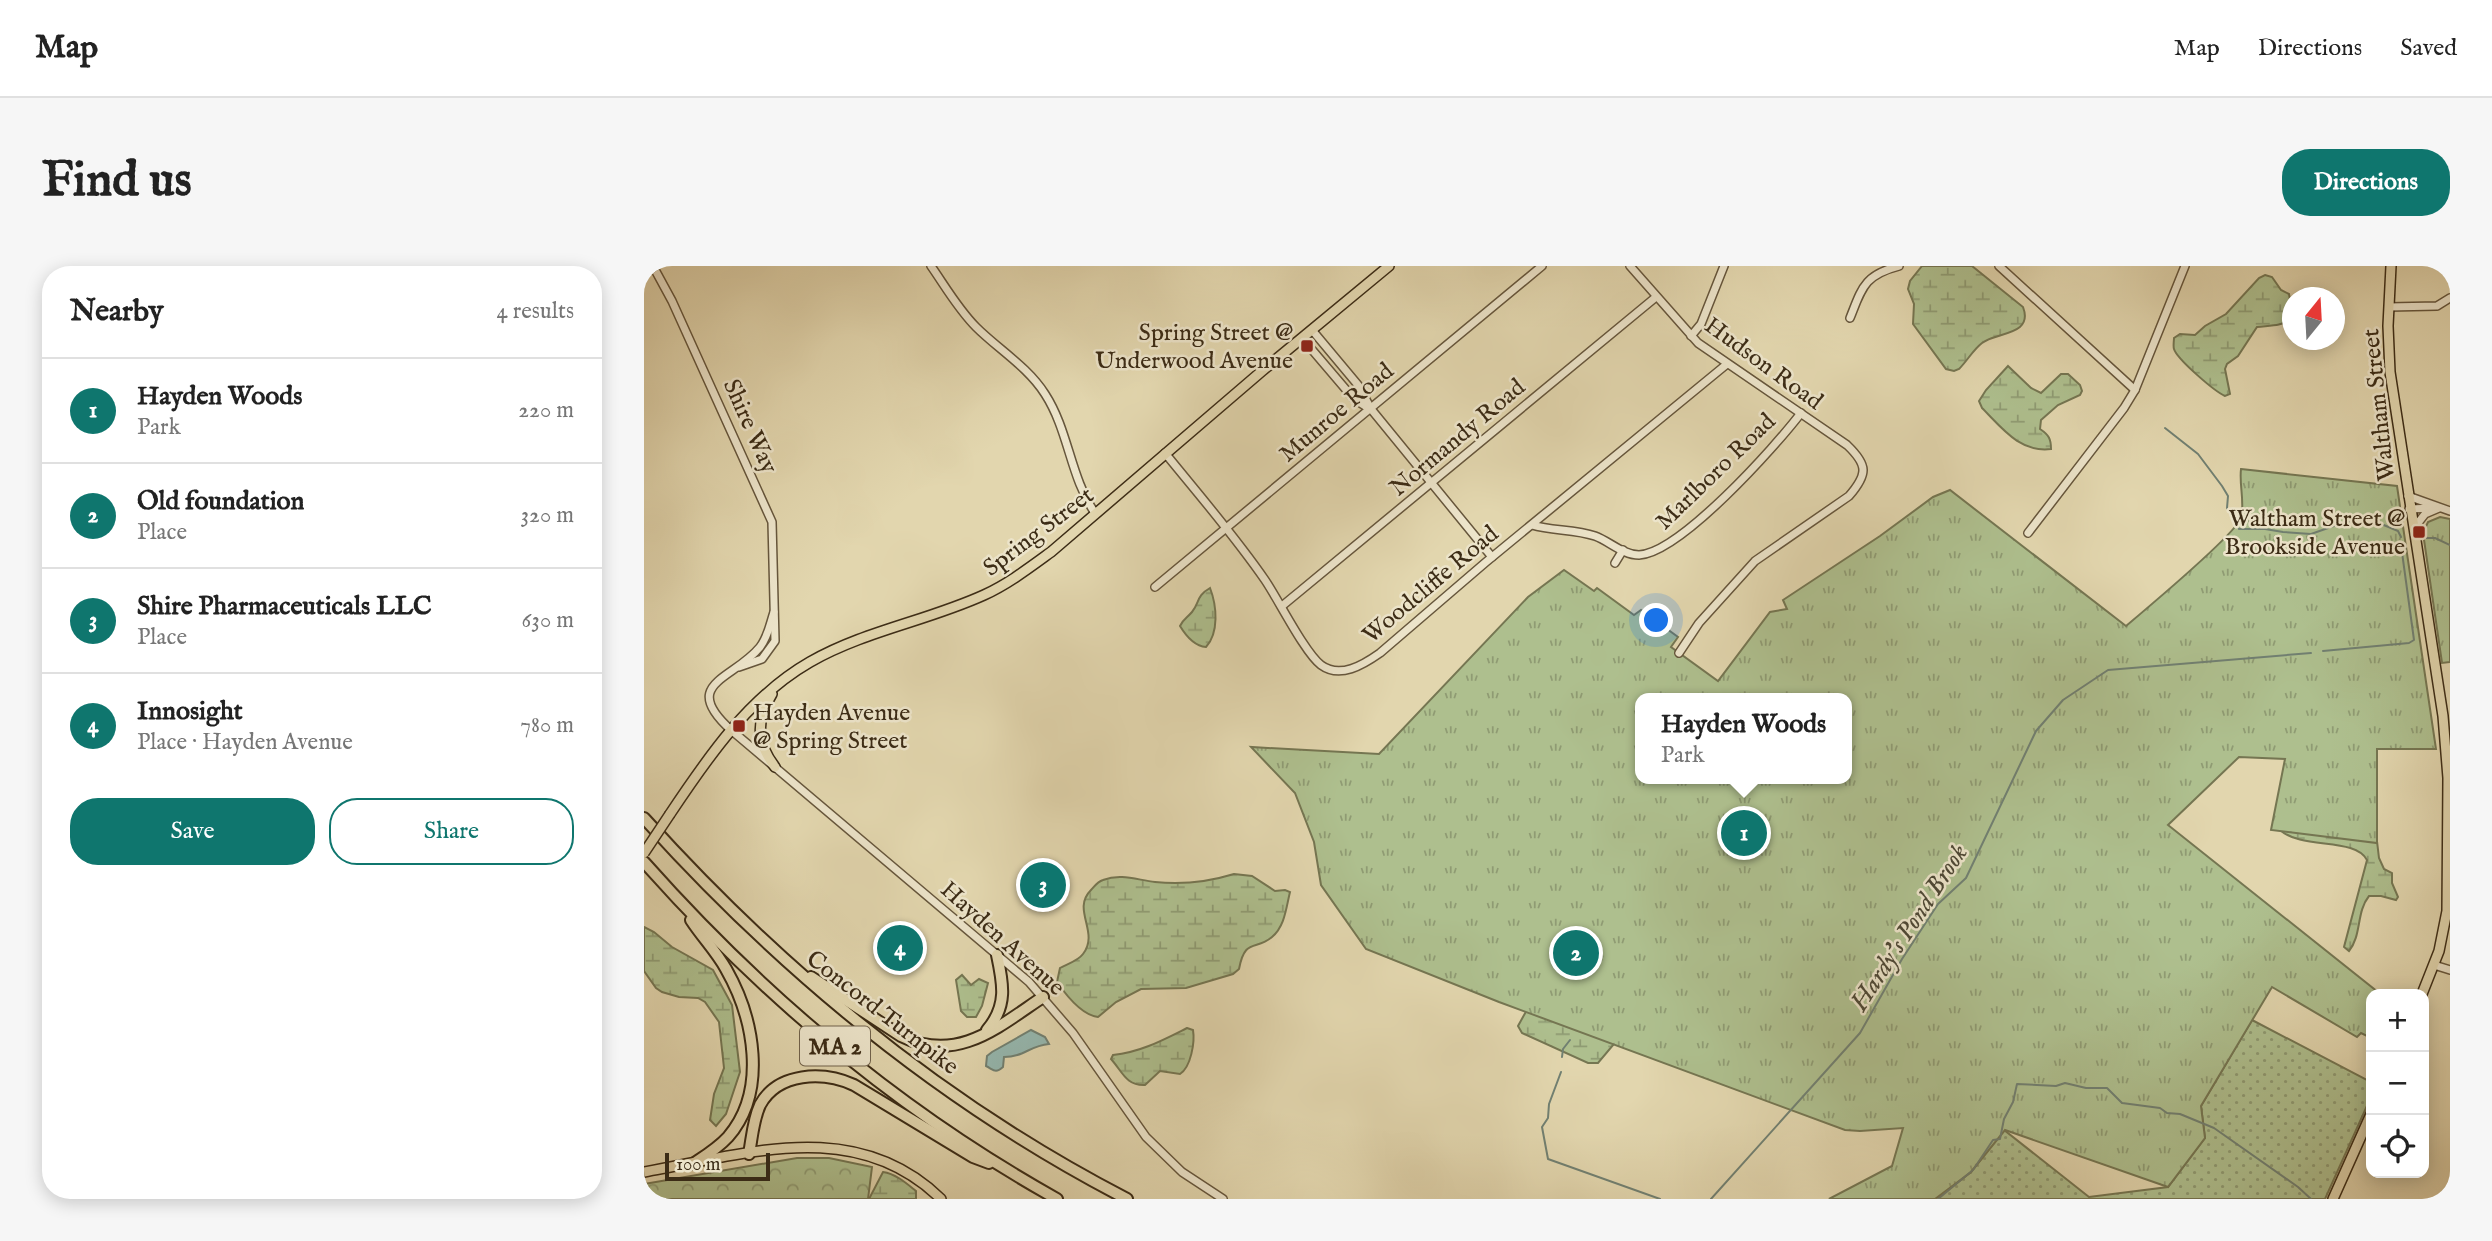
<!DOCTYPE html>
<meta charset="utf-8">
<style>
body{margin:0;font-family:"IM FELL English",serif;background:#f6f6f6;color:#222}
.controls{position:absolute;right:21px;bottom:21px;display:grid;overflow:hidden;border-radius:14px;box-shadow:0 4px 18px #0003}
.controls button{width:63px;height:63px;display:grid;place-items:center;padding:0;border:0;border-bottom:2px solid #e0e0e0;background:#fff;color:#222;font:35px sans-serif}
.compass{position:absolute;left:1638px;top:21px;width:63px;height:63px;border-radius:50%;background:#fff;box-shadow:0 4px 18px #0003;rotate:18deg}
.scale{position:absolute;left:21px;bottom:18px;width:105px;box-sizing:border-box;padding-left:7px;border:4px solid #3c2c16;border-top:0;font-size:19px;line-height:24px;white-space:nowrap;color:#3c2c16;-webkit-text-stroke:5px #ece4ca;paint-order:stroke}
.you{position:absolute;left:1013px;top:355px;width:24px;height:24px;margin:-18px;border:5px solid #fff;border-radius:50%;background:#1a73e8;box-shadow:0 0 0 10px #1a73e833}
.badge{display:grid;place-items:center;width:46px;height:46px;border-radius:50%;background:#0f766e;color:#fff;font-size:23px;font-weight:700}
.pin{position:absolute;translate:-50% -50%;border:4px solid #fff;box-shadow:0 2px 7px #0006}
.popup{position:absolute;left:991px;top:427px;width:217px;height:91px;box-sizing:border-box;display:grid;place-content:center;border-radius:14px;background:#fff;filter:drop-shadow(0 2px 5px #0005);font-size:23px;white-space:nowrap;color:#767676}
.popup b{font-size:26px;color:#222}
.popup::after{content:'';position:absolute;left:50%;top:100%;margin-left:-14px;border:14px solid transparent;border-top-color:#fff}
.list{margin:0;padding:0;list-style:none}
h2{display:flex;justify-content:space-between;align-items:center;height:91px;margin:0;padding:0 28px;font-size:30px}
h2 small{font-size:23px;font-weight:400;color:#767676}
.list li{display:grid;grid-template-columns:46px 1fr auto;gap:21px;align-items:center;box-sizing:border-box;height:105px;padding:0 28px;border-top:2px solid #e0e0e0}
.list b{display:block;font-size:26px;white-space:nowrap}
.list p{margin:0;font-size:23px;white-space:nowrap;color:#767676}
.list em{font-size:23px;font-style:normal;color:#767676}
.actions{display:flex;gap:14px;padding:21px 28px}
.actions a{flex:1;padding:16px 0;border:2px solid #0f766e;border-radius:28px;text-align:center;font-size:24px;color:#0f766e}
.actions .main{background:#0f766e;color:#fff}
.icon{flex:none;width:38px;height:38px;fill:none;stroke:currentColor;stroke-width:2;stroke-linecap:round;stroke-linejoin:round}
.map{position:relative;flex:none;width:1806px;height:933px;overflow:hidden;border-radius:28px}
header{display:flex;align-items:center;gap:42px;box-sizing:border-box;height:98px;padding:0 35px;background:#fff;border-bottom:2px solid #e0e0e0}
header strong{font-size:33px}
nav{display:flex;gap:38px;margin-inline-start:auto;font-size:24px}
.intro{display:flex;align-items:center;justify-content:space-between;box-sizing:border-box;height:168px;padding:0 42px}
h1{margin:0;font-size:49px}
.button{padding:18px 32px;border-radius:28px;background:#0f766e;color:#fff;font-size:24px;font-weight:700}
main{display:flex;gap:42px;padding:0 42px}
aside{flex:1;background:#fff;border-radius:28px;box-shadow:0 4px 18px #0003}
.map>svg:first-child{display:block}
</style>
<header>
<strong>Map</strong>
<nav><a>Map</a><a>Directions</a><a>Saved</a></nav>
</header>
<div class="intro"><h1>Find us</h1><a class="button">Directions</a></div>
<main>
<aside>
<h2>Nearby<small>4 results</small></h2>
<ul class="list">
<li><span class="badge">1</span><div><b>Hayden Woods</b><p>Park</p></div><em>220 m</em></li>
<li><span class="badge">2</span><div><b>Old foundation</b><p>Place</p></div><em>320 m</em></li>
<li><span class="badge">3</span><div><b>Shire Pharmaceuticals LLC</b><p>Place</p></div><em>630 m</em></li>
<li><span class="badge">4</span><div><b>Innosight</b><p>Place · Hayden Avenue</p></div><em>780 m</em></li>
</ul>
<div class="actions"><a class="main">Save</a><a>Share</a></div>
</aside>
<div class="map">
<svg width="1806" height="933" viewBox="0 0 1806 933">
<defs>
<pattern id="grass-dots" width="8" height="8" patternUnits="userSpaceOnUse" patternTransform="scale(1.75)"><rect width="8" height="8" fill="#aebf8e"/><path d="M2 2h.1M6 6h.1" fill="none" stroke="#8f9b73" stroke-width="1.8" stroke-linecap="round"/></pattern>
<pattern id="forest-crowns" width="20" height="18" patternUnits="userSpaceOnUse" patternTransform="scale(1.75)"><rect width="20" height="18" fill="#aebf8e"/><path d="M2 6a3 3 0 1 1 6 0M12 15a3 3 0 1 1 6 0" fill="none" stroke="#8f9b73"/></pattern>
<pattern id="wetland-marsh" width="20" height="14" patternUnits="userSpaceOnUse" patternTransform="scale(1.75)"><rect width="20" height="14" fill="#aebf8e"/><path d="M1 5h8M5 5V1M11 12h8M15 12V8" fill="none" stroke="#8f9b73"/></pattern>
<pattern id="park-tufts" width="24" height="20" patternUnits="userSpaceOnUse" patternTransform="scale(1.75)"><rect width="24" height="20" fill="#aebf8e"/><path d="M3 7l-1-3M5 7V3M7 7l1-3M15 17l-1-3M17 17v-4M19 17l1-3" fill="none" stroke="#8f9b73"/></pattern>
</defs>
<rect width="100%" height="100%" fill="#e2d6ae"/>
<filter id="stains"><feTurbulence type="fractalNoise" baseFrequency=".00286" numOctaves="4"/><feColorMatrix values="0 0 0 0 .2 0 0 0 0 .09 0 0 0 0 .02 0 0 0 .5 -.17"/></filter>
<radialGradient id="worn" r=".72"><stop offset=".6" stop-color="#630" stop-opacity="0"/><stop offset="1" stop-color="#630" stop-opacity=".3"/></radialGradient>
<polygon fill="url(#grass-dots)" stroke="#757652" stroke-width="2" points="1608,754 1727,816 1727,831 1681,933 1292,933 1327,906 1360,864 1445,931 1524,921 1561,872 1557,840"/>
<polygon fill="url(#forest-crowns)" stroke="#757652" stroke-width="2" points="153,892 185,892 228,901 224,933 0,933 0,918"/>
<g fill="url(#wetland-marsh)" stroke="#757652" stroke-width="2">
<path d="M1278,0H1328L1379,41C1390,70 1351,66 1338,77C1329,84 1323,95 1315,103L1310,105L1302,103L1269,58L1270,38L1264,23L1266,15Z"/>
<path d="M1621,9L1628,11L1637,24L1645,28C1652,61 1640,58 1613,61L1594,90L1583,98L1581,103L1586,128L1581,130C1570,125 1533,93 1530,83C1529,80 1530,75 1530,72L1536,68L1551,69L1561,60L1582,48L1615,12Z"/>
<path d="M1364,100L1387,122L1397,127L1417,108H1424L1436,119L1438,125L1436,129L1414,139L1397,154L1396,163C1405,169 1407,173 1407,183C1376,187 1358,162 1338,142L1335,135L1342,124Z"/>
<path d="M566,322C573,340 575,367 562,381C550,380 542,370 536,360C539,353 543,352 548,346C556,336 552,330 566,322Z"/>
<path d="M1730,550L1735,592L1740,603L1748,607V617L1754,631L1752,634L1737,630H1725C1712,646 1718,669 1705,685L1700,681L1723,594C1711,571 1658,584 1636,564Z"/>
<path d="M590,608L608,610L631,625L641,624L646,626C642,642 641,660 628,671C612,685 601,671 595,703L589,708L542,722L497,723L472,736L454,751C437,749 422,729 413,716L416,702C423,698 434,695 439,688C456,666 427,644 447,624C451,620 453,616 459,614C477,607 493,614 511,616C539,619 564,616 590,608Z"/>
<polygon points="0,661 10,666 28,681 69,704 88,739 96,806 82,848 72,860 66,854 70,828 80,802 75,756 61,736 54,732 35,731 18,726 12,722 0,705"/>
<polygon points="318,709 327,719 335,713 344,717 338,740 332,751 323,751 317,745 312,714"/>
<polygon points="896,720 975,772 954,797 944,797 878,767 874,760"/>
<path d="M543,762L549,764C551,776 547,801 536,808L516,805L501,819C482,820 478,805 467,793L469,789C497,786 519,774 543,762Z"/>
<path d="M239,906C252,908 262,917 272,925V933H225Z"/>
</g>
<g fill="url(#park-tufts)" stroke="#757652" stroke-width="2" fill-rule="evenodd">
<path d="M1597,203L1753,220L1792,483H1733V577L1627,564L1641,493L1595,491L1524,559L1734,726L1742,728H1727V772L1717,767L1713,771L1628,721L1557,840L1561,872L1524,921L1361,864L1327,906L1291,933H1185L1248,900L1259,862L1216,865L1201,864L855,736L722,683L677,619L670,576L651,527L607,481L735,488L884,331L920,304L950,325L953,322L990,349L997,344L1034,371L1027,381L1074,415L1126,346L1143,343L1139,334L1236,270L1289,231L1306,224L1482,360C1501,344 1591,268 1597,252C1601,236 1595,219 1597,203ZM997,432H1203V513H997Z"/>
<polygon points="1796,251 1806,253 1806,396 1798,397 1779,267 1784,256"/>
</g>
<path fill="#95b8b0" stroke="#718072" stroke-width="2" d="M387,764L401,771L405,778C385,780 380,791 360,791L359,801C351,808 350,804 342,800L343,790L348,786Z"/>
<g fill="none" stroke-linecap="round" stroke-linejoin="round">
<g stroke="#718072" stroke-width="2">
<polyline points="1521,162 1554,188 1578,220 1584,230 1583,242 1595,263 1621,263 1639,266 1667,268 1704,255 1735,257 1754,265 1757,271"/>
<polyline points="1781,272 1791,272 1806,279"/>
<polyline points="1757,277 1759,279"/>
<polyline points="1679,385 1765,377 1770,374 1757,279"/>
<polyline points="918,791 919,783 926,774"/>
<polyline points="917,806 905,838 904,852 898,861 904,893 1016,933"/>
<polyline points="1067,933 1216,767 1258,693 1294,638 1322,612 1392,465 1419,434 1464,404 1667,387"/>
<polyline points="1294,933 1329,904 1349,874 1356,873 1360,853 1369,836 1373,818 1412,820 1421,817 1442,822 1463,822 1478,837 1516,842 1523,847 1536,848 1570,862 1654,921 1667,933"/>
</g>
<g stroke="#66563c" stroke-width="10">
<g id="minor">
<polyline points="9,0 28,35 128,256 131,375 118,393 95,401"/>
<path d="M287,0C301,20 314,43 332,61C354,83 384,101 401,128C425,165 426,211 451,247"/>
<path d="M986,0L1054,77L1203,179C1224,199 1224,208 1205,230L1111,295L1055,357L1035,387"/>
<polyline points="1355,0 1491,124"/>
<polyline points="1745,41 1793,40 1806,32"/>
<path d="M1206,52C1218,22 1220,9 1255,0"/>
<polyline points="668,64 714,119 727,143 848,291"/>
<polyline points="1047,70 1057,58 1080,0"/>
<polyline points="658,72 710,133 726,143"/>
<path d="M521,187C555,229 590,269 621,314C634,333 661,387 677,399C696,413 719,399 736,387L842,296L1083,98"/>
<polyline points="1764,230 1806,245"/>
<polyline points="1765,243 1791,242"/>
<path d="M888,259C908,265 931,263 951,270C965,275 979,289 995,289C1036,287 1131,181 1157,147"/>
<polyline points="1770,262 1781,248 1795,242"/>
<polyline points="1384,267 1480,142 1491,124 1541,0"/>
<polyline points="971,297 979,284"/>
<polyline points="511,321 898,0"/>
<polyline points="638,340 1012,31"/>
<path d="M130,346C126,358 124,371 116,381C89,414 35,417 87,464L385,716L429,767L502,871L538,906L579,933"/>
<polyline points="1790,699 1806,704"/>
</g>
</g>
<g stroke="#3c2c16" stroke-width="12">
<g id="major">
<polyline points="1747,0 1744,60 1746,106 1799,450 1804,512 1803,645 1795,685 1778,728"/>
<path d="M128,428C112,454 112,476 131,501"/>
<path d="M26,548C64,491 105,431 166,396C220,365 283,355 340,329C364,318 385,302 407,286L618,105L745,0"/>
<path d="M0,906C103,888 212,850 297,933"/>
<polyline points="1689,933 1727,848"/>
</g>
</g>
<g stroke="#3c2c16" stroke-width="14">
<g id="highway">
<path d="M0,552C138,705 299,838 483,933"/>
<path d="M0,596C118,729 257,846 413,933"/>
<path d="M47,654C58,671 72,685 82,703C110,752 124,825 84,871C74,882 61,890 49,898"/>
<path d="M167,711L257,770C313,798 354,761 399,731"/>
<path d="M343,764C364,740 359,717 353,689"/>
<path d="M105,888C108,872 109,854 116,839C134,806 179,805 210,819L329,891L345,897"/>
</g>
</g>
<use href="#minor" stroke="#ece4ca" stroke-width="7"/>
<use href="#major" stroke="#e2d6ae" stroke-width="9"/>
<use href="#highway" stroke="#e2d6ae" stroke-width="10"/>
<g stroke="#3c2c16" stroke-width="12" stroke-linecap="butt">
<polyline id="major-bridge" points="0,587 26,548"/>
</g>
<use href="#major-bridge" stroke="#e2d6ae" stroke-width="9"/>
</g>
<g fill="#8f2418" stroke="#ece4ca" stroke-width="2.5">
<rect x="656" y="73" width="14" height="14" rx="3.5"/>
<rect x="1768" y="259" width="14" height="14" rx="3.5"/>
<rect x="88" y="453" width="14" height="14" rx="3.5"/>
</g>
<g text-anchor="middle" stroke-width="5" stroke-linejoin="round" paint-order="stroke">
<rect fill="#ece4ca" stroke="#71634c" stroke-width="2" x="156" y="760.5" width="70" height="39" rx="5"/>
<g font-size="23" font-weight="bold" fill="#3c2c16">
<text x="191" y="788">MA 2</text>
</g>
<g font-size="24" fill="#3c2c16" stroke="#ece4ca" text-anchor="end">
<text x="649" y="74">Spring Street @<tspan x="649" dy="28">Underwood Avenue</tspan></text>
<text x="1761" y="260">Waltham Street @<tspan x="1761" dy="28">Brookside Avenue</tspan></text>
<text x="109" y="454" text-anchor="start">Hayden Avenue<tspan x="109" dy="28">@ Spring Street</tspan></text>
</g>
<g font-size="24" fill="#3c2c16" stroke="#ece4ca">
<text transform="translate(1120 97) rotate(36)" y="8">Hudson Road</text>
<text transform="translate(1734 139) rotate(-96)" y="8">Waltham Street</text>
<text transform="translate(692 146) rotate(-40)" y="8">Munroe Road</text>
<text transform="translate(107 160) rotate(66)" y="8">Shire Way</text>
<text transform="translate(813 171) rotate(-40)" y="8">Normandy Road</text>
<text transform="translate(1071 205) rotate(-44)" y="8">Marlboro Road</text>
<text transform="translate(394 265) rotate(-37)" y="8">Spring Street</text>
<text transform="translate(786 318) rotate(-40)" y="8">Woodcliffe Road</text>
<text transform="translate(359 672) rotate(42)" y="8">Hayden Avenue</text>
<text transform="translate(239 746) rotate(38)" y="8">Concord Turnpike</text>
</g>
<g font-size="26" font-style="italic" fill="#4e4835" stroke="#ece4ca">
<text transform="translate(1264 661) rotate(-57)" y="9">Hardy's Pond Brook</text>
</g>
</g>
<rect width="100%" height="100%" filter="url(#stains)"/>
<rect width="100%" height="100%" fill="url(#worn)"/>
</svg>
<div class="controls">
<button>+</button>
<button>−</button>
<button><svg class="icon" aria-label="locate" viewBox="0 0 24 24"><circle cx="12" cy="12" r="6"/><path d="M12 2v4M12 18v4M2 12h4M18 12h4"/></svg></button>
</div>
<svg class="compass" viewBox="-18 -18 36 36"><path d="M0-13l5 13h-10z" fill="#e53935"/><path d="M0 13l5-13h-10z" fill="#767676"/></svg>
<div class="scale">100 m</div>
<div class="you"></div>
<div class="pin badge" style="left:1100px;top:567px">1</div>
<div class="popup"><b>Hayden Woods</b>Park</div>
<div class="pin badge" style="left:932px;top:687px">2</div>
<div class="pin badge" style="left:399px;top:619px">3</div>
<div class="pin badge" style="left:256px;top:682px">4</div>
</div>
</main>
